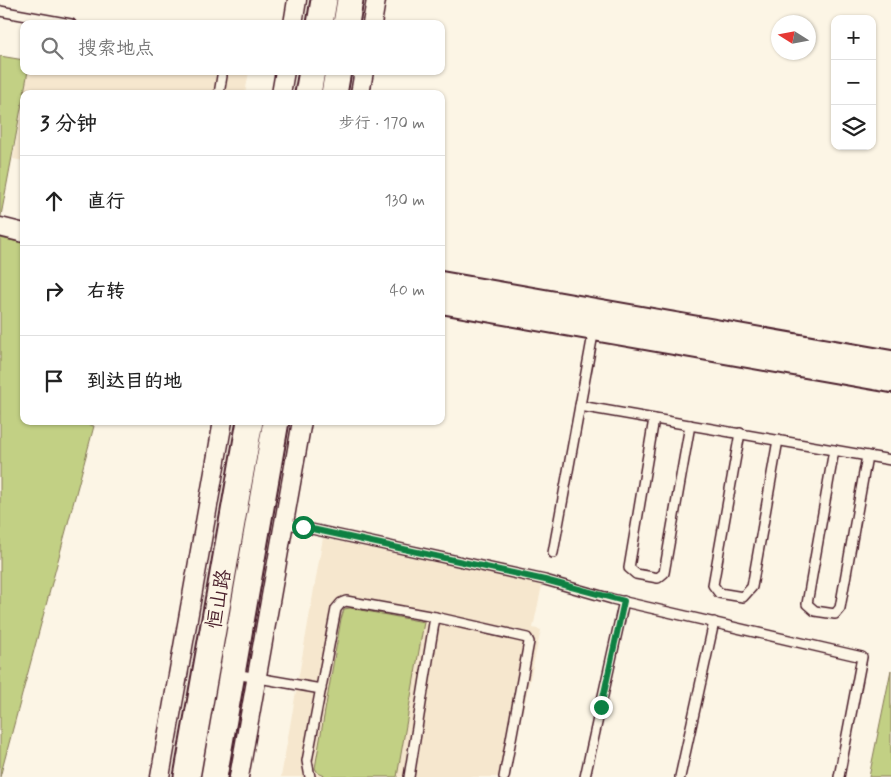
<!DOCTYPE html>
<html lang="zh">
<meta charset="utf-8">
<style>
body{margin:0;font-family:Mynerve,"LXGW WenKai TC",sans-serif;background:#f2f2f2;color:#222}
.controls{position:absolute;right:15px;top:15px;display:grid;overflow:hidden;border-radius:10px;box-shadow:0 1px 4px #0004}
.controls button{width:45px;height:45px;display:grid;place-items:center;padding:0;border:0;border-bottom:1px solid #e0e0e0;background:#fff;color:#222;font:25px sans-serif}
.compass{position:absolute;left:771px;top:15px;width:45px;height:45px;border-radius:50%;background:#fff;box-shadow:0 1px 4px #0004;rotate:281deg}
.stop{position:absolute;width:15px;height:15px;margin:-11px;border:4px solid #0b8043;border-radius:50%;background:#fff}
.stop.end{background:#0b8043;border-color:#fff;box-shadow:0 1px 5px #0008}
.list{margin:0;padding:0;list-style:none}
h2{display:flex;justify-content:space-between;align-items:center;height:65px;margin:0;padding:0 20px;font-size:21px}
h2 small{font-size:16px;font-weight:400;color:#767676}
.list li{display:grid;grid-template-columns:32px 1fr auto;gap:15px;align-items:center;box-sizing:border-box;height:90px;padding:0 20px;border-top:1px solid #e0e0e0}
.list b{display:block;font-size:19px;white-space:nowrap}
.list em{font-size:16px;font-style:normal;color:#767676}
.icon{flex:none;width:28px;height:28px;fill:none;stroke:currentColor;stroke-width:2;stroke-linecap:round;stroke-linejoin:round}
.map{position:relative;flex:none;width:891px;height:777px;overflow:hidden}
.search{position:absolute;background:#fff;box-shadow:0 1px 4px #0004;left:20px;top:20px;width:425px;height:55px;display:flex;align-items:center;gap:12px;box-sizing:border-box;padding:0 18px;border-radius:10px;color:#767676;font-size:19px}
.panel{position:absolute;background:#fff;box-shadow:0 1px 4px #0004;left:20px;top:90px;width:425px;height:335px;border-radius:10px}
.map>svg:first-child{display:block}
</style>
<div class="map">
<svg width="891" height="777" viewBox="0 0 891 777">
<rect width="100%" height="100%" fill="#fcf5e5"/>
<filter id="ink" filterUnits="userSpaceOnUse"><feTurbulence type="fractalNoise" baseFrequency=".02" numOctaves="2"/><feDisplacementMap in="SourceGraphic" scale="10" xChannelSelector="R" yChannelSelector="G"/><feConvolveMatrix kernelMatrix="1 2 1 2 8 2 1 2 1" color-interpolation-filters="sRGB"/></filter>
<g filter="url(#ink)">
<g fill="#f6e7ce">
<polygon points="28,71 249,71 245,94 24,94"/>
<polygon points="24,95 24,161 13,159"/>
<polygon points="323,538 542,585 533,628 541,630 508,777 281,777"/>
</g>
<g fill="#c2d084" stroke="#867858">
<polygon points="0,56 24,60 24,71 28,71 0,221"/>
<polygon points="0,238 24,243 24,421 75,421 94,426 0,777"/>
<polygon points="350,608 424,622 397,777 327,777 318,773 315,768 341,619 344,609"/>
<polygon points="891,670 891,777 869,777"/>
</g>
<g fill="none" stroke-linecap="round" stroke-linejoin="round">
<g stroke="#4a1f2b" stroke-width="12">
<g id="service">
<polyline points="0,11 71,24"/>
<polyline points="219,94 222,76"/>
<polyline points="580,406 891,460"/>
<polyline points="654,419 629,568 636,574 658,578 664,573 690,425"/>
<polyline points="740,433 713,585 719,593 743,597 752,587 778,440"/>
<polyline points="834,450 807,604 815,611 835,614 840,608 867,456"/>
<polyline points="284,523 545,580 612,599 862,657 839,777"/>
<polyline points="553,553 594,329"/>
<polyline points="235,674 321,689"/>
<polyline points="310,777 307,761 336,609 341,603 346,601 435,617 527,638 529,642 504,777"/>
<polyline points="409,777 435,617"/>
<polyline points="585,777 624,601"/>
<polyline points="680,777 714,622"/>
</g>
</g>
<g stroke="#4a1f2b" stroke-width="21">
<g id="minor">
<polyline points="293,24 297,0"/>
<polyline points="372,24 376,0"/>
<polyline points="281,94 285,71"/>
<polyline points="360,94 364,71"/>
<polyline points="0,227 24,233"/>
<polyline points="160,777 223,421"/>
<polyline points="239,777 302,421"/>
</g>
</g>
<g stroke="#4a1f2b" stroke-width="26">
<g id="tertiary">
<polyline points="441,283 891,362"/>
<polyline points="441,302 891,381"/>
</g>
</g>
<g stroke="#4a1f2b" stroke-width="29">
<g id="secondary">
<polyline points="320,24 324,0"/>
<polyline points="346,24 350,0"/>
<polyline points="308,94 312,71"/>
<polyline points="334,94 338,71"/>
<polyline points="187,777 250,421"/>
<polyline points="214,777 276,421"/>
</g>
</g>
<use href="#service" stroke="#fcf5e5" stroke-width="9"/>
<use href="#minor" stroke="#fcf5e5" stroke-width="18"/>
<use href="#tertiary" stroke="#fcf5e5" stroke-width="22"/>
<use href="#secondary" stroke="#fcf5e5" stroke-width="25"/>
</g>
</g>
<g fill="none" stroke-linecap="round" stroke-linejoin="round" filter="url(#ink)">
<polyline stroke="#0b8043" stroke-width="6" points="303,527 545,580 624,601 601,707"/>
</g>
<g text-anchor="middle" stroke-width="4" stroke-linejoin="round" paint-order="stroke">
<g font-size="20" fill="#4a1f2b" stroke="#fcf5e5">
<text transform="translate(218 599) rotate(-80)" y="7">恒山路</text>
</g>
</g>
</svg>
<div class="controls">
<button>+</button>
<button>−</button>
<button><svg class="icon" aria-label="layers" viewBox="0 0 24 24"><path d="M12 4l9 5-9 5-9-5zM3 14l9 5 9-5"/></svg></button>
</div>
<svg class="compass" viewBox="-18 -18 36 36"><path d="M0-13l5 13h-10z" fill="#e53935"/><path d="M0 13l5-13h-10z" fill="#767676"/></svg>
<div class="stop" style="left:303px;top:527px"></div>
<div class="stop end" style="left:601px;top:707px"></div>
<div class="search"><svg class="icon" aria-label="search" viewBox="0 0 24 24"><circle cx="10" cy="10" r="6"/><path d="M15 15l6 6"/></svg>搜索地点</div>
<section class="panel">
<h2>3 分钟<small>步行 · 170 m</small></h2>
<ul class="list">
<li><svg class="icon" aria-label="ahead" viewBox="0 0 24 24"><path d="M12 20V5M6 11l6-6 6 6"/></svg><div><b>直行</b></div><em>130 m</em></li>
<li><svg class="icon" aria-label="right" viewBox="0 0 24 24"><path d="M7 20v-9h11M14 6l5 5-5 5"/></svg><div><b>右转</b></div><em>40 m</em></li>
<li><svg class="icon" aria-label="arrive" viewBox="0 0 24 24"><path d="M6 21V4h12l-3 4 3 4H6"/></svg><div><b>到达目的地</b></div></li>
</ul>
</section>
</div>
